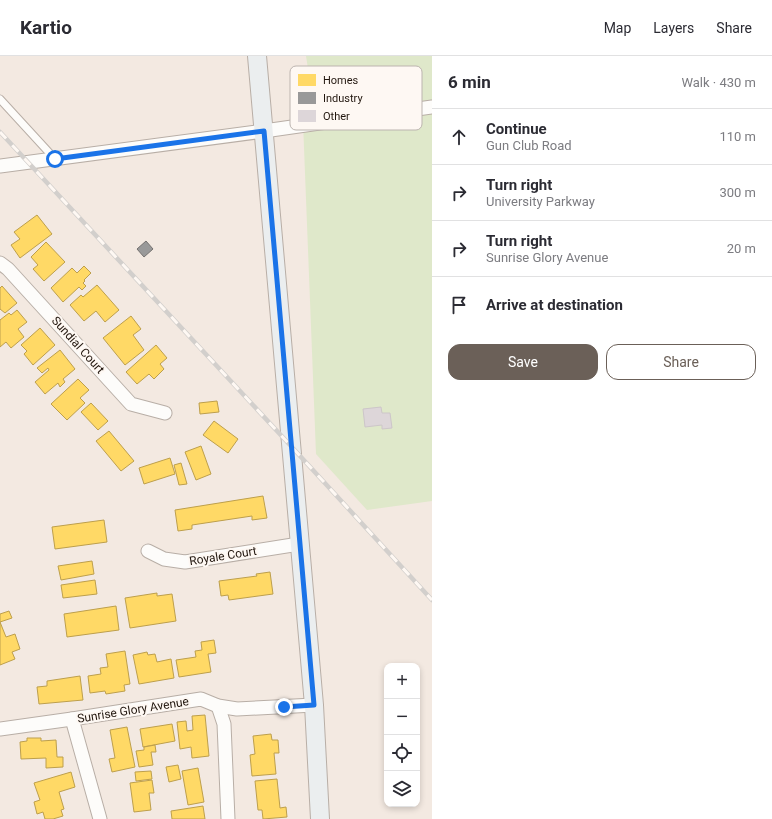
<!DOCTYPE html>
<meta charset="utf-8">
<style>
body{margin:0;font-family:Roboto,sans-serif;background:#f7f7f7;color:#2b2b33}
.controls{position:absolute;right:12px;bottom:12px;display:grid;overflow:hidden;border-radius:8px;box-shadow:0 2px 6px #0003}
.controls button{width:36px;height:36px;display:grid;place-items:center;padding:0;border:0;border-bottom:1px solid #e1e1e2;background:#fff;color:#2b2b33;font:20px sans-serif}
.stop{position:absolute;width:12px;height:12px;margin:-9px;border:3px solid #1a73e8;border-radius:50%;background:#fff}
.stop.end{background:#1a73e8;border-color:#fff;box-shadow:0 1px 4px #0008}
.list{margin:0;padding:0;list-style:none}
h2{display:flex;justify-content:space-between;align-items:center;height:52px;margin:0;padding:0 16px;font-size:17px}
h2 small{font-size:13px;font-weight:400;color:#7c7c81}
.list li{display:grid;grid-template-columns:26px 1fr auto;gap:12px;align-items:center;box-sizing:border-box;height:56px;padding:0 16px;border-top:1px solid #e1e1e2}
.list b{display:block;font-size:15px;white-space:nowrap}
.list p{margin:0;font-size:13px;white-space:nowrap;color:#7c7c81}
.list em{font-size:13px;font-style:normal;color:#7c7c81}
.actions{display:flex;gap:8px;padding:12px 16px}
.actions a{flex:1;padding:9px 0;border:1px solid #6b6058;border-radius:12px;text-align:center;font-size:14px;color:#6b6058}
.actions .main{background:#6b6058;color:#fff}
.icon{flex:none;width:22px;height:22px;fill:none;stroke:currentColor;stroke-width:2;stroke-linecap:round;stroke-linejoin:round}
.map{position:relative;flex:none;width:432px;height:763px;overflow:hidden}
header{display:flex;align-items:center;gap:24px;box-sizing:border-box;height:56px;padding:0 20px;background:#fff;border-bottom:1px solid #e1e1e2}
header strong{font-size:19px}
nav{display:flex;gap:22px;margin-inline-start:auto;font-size:14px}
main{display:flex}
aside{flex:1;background:#fff}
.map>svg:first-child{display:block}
</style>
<header>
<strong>Kartio</strong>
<nav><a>Map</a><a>Layers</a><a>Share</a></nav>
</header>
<main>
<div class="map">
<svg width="432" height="763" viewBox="0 0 432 763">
<rect width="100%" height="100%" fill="#f3e9e1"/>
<polygon fill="#dfe8ca" points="306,0 432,0 432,445 367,454 316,398 303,66 314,50"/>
<g fill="#ffd966" stroke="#bd9f4c">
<polygon points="37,159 52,178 20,202 11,189 20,183 14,176"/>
<polygon points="46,186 65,206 44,225 33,213 38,209 31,201"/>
<polygon points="84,210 91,217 84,224 85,225 83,227 86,230 82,234 79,231 63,246 51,232 72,212 77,217"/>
<polygon points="97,229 119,254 105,266 96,255 84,265 70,249 81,239 83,241"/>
<polygon points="2,230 17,247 5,257 0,253 0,232"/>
<polygon points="17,254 27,266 18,273 24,281 11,292 6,286 0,291 0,264 9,257 11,259"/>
<polygon points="131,260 141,273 133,279 144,294 125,309 103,282"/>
<polygon points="40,272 55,289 33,309 24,298 27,295 21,289"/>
<polygon points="156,289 167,302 160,308 164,313 154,323 149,318 137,328 126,316"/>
<polygon points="60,294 75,313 63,323 65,326 60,331 58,327 45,338 35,326 49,314 48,312 42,317 37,312"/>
<polygon points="78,323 89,334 80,342 85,347 67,364 51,348"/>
<polygon points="217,345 219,356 200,358 199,347"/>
<polygon points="91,347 108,365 98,374 81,356"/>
<polygon points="214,365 238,383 228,397 203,379"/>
<polygon points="109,375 134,405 121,415 96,385"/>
<polygon points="201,390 211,418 196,424 185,396"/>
<polygon points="170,402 175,418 144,428 139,412"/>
<polygon points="181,407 187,428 179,429 174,409"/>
<polygon points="263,440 267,462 252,464 252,460 192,469 192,473 178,475 175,454"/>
<polygon points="104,464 107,486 55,493 52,471"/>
<polygon points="92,505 94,518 61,524 58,510"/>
<polygon points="270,516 273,538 229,544 228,539 221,540 219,525 257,520 256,518"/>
<polygon points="95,524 97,538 63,542 61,529"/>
<polygon points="157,537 157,540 172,538 176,565 130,572 125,542"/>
<polygon points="116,550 119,574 67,581 64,558"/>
<polygon points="9,555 12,562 0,566 6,581 15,578 20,593 12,596 15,603 0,609 0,558"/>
<polygon points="214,584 216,597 208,598 211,616 179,621 176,604 196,601 195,595 202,594 201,586"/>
<polygon points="125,595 130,628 124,629 125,635 106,638 105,635 90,637 88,620 101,618 100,612 108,611 106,598"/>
<polygon points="147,596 148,599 155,598 157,606 171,603 174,622 139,628 133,599"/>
<polygon points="80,620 83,644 39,648 37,631 47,630 47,625"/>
<polygon points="205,659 209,700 192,702 191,691 180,693 177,666 186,665 187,675 193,674 192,660"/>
<polygon points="172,668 175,685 143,691 140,673"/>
<polygon points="127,671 135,711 112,716 109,703 115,702 110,674"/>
<polygon points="271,678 272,684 278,684 279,697 274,697 276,718 252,720 250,699 255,698 253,680"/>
<polygon points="27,682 41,682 41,685 56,684 57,701 63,701 63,711 46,712 46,702 21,703 20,686 27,685"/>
<polygon points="155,689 156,696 151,696 153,709 139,711 136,695 144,694 144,691"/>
<polygon points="178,709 181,723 169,726 166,711"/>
<polygon points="198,712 204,746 188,749 182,715"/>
<polygon points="151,715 152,723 136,725 135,716"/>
<polygon points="71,716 75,731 59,736 64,753 61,754 63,760 53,763 45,763 43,756 37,758 34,746 40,744 34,727"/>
<polygon points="277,723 280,752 286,751 287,761 263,763 262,754 258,754 255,725"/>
<polygon points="152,724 154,737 149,737 151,754 134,756 130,727"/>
<polygon points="203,750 205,763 172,763 171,755"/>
</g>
<polygon fill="#999" stroke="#757270" points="146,185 153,193 144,201 137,193"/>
<polygon fill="#ddd6d9" stroke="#cdc6c9" points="381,351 382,357 390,357 392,372 382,373 382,369 365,371 363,353"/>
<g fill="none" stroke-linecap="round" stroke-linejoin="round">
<g stroke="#b8aea6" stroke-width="9">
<polyline id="lane" points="0,43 55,103"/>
</g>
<g stroke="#b8aea6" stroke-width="15">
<g id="street">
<polyline points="0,110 264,75 432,51"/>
<polyline points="0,207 8,213 131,348 165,357"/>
<polyline points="148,495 164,503 185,506 299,488"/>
<polyline points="218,650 224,668 228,763"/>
<polyline points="72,663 100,763"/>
<polyline points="0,673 72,663 201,643 218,650 237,653 314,649"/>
</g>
</g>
<g stroke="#b8aea6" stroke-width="20">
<polyline id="secondary" points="257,0 314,649 320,763"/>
</g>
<use href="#lane" stroke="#fdfcfa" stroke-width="7"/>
<use href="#street" stroke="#fdfcfa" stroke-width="13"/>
<use href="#secondary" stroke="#ebeeef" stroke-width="18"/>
<g stroke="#d2cfcc" stroke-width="4.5">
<polyline id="rail" points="0,76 290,389 432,544"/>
</g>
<use href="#rail" stroke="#fef8f3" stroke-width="3" stroke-dasharray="9" stroke-linecap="butt"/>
</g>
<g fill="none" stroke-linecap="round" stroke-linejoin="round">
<polyline stroke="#1a73e8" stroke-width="5" points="55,103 264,75 314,649 284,651"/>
</g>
<g text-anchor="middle" stroke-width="4" stroke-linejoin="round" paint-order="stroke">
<g font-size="12" fill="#22170f" stroke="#fef8f3">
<text transform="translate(78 289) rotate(48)" y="4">Sundial Court</text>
<text transform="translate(223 500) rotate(-9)" y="4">Royale Court</text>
<text transform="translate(133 654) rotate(-9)" y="4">Sunrise Glory Avenue</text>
</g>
</g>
<rect x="290" y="10" width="132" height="64" rx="6" fill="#fef8f3" stroke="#bcb4af" stroke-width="1"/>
<rect x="298" y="18" width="18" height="12" fill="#ffd966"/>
<rect x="298" y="36" width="18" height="12" fill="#999"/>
<rect x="298" y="54" width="18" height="12" fill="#ddd6d9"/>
<g font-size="11" fill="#22170f">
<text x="323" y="28">Homes</text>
<text x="323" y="46">Industry</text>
<text x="323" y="64">Other</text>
</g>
</svg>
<div class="controls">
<button>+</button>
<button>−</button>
<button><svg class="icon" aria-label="locate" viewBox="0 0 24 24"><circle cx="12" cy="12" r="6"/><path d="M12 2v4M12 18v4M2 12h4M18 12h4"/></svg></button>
<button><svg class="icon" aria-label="layers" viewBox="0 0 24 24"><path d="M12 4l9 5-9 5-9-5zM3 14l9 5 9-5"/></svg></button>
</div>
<div class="stop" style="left:55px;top:103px"></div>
<div class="stop end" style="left:284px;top:651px"></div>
</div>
<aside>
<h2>6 min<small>Walk · 430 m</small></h2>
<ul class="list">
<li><svg class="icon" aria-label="ahead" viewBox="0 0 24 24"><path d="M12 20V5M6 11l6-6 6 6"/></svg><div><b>Continue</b><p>Gun Club Road</p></div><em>110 m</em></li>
<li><svg class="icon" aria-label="right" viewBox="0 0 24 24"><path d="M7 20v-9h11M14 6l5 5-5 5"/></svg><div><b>Turn right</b><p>University Parkway</p></div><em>300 m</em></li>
<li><svg class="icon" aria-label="right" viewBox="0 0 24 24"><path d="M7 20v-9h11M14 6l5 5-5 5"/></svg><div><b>Turn right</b><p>Sunrise Glory Avenue</p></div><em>20 m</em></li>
<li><svg class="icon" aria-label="arrive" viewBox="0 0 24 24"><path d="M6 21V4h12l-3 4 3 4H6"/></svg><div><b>Arrive at destination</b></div></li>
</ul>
<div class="actions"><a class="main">Save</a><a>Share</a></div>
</aside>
</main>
